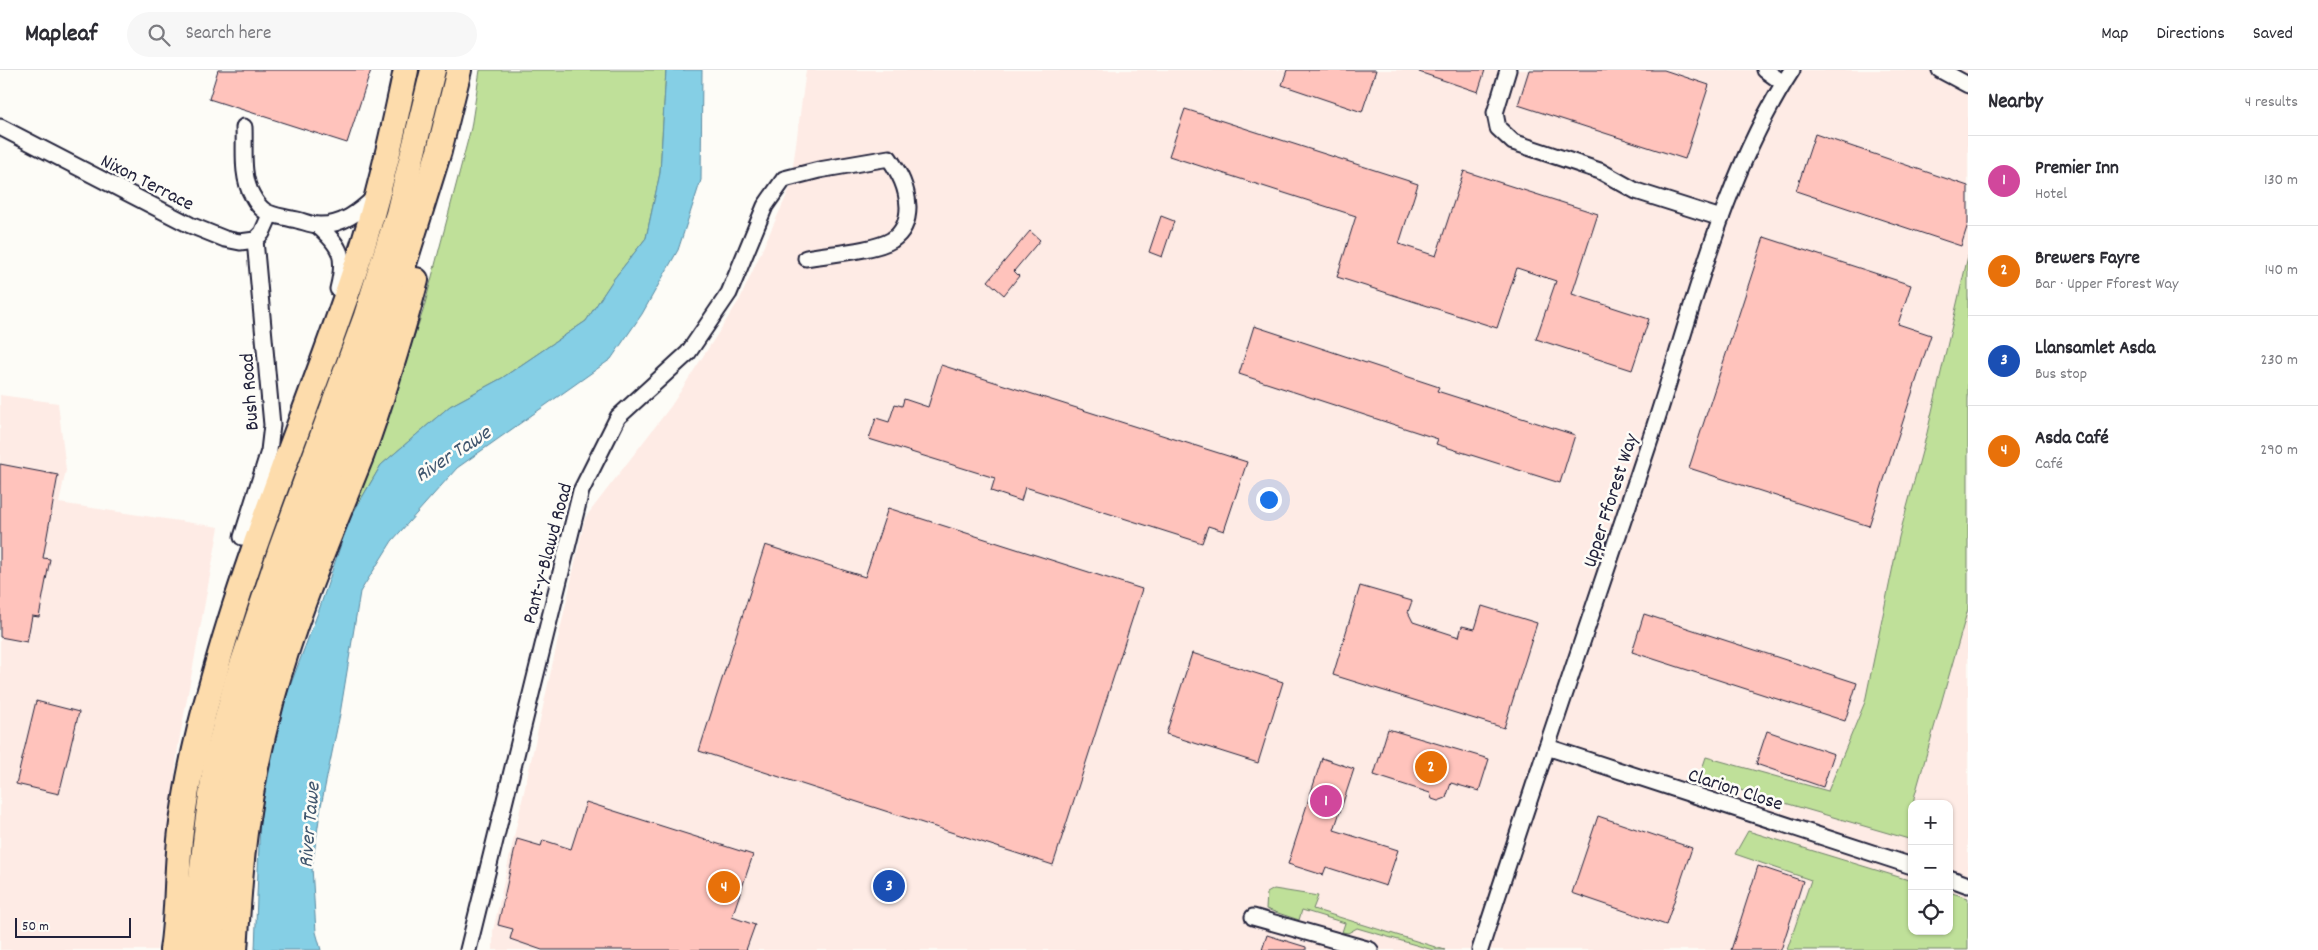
<!DOCTYPE html>
<meta charset="utf-8">
<style>
body{margin:0;font-family:Dekko,sans-serif;background:#f7f7f7;color:#2b2b33}
.controls{position:absolute;right:15px;bottom:15px;display:grid;overflow:hidden;border-radius:10px;box-shadow:0 1px 4px #0004}
.controls button{width:45px;height:45px;display:grid;place-items:center;padding:0;border:0;border-bottom:1px solid #e1e1e2;background:#fff;color:#2b2b33;font:25px sans-serif}
.scale{position:absolute;left:15px;bottom:12px;width:116px;box-sizing:border-box;padding-left:5px;border:2px solid #22223b;border-top:0;font-size:14px;line-height:18px;white-space:nowrap;color:#22223b;-webkit-text-stroke:4px #fdfcf7;paint-order:stroke}
.you{position:absolute;left:1268px;top:429px;width:18px;height:18px;margin:-12px;border:4px solid #fff;border-radius:50%;background:#1a73e8;box-shadow:0 0 0 8px #1a73e833}
.badge{display:grid;place-items:center;width:32px;height:32px;border-radius:50%;background:#0b8043;color:#fff;font-size:16px;font-weight:700}
.pin{position:absolute;translate:-50% -50%;border:2px solid #fff;box-shadow:0 1px 5px #0006}
.list{margin:0;padding:0;list-style:none}
h2{display:flex;justify-content:space-between;align-items:center;height:65px;margin:0;padding:0 20px;font-size:21px}
h2 small{font-size:16px;font-weight:400;color:#7c7c81}
.list li{display:grid;grid-template-columns:32px 1fr auto;gap:15px;align-items:center;box-sizing:border-box;height:90px;padding:0 20px;border-top:1px solid #e1e1e2}
.list b{display:block;font-size:19px;white-space:nowrap}
.list p{margin:0;font-size:16px;white-space:nowrap;color:#7c7c81}
.list em{font-size:16px;font-style:normal;color:#7c7c81}
.icon{flex:none;width:28px;height:28px;fill:none;stroke:currentColor;stroke-width:2;stroke-linecap:round;stroke-linejoin:round}
.map{position:relative;flex:none;width:1968px;height:880px;overflow:hidden}
header{display:flex;align-items:center;gap:30px;box-sizing:border-box;height:70px;padding:0 25px;background:#fff;border-bottom:1px solid #e1e1e2}
header strong{font-size:24px}
nav{display:flex;gap:28px;margin-inline-start:auto;font-size:18px}
.search{width:350px;height:45px;background:#f7f7f7;display:flex;align-items:center;gap:12px;box-sizing:border-box;padding:0 18px;border-radius:28px;color:#7c7c81;font-size:19px}
main{display:flex}
aside{flex:1;background:#fff}
.map>svg:first-child{display:block}
</style>
<header>
<strong>Mapleaf</strong>
<div class="search"><svg class="icon" aria-label="search" viewBox="0 0 24 24"><circle cx="10" cy="10" r="6"/><path d="M15 15l6 6"/></svg>Search here</div>
<nav><a>Map</a><a>Directions</a><a>Saved</a></nav>
</header>
<main>
<div class="map">
<svg width="1968" height="880" viewBox="0 0 1968 880">
<rect width="100%" height="100%" fill="#fdfcf7"/>
<filter id="ink" filterUnits="userSpaceOnUse"><feTurbulence type="fractalNoise" baseFrequency=".02" numOctaves="2"/><feDisplacementMap in="SourceGraphic" scale="10" xChannelSelector="R" yChannelSelector="G"/><feConvolveMatrix kernelMatrix="1 2 1 2 8 2 1 2 1" color-interpolation-filters="sRGB"/></filter>
<g filter="url(#ink)">
<g fill="#feebe5" fill-rule="evenodd">
<path d="M806,0H1968V880H493V861L585,448L671,336L740,229L790,118ZM1912,734H1949V861H1912Z"/>
<polygon points="0,325 58,333 66,400 59,433 219,457 178,677 157,880 0,880"/>
</g>
<g fill="#bfe099" stroke="#70816a">
<polygon points="480,0 666,0 660,103 646,168 613,210 586,251 502,308 450,336 381,395 349,450 423,241 471,58"/>
<polygon points="1968,186 1968,539 1914,728 1914,734 1912,734 1912,770 1699,708 1706,687 1828,721 1865,632 1899,467 1927,363"/>
<polygon points="1748,761 1912,811 1912,861 1949,861 1949,822 1968,828 1968,880 1787,880 1811,810 1735,784"/>
<polygon points="1274,819 1318,826 1313,839 1445,880 1433,880 1357,858 1348,863 1342,862 1345,853 1302,840 1299,850 1266,839 1267,823"/>
</g>
<polygon fill="#85cfe5" stroke="#5d8aa1" points="666,0 702,0 701,110 678,180 642,244 611,289 457,398 392,471 360,522 340,644 321,736 312,797 316,862 321,880 255,880 260,747 267,696 285,629 319,540 349,450 381,395 450,336 502,308 586,251 613,210 646,168 660,103"/>
<g fill="#ffc3bc" stroke="#22223b">
<polygon points="218,0 371,0 347,73 209,29"/>
<polygon points="1287,0 1376,0 1362,42 1282,15"/>
<polygon points="1419,0 1485,0 1478,22 1419,2"/>
<polygon points="1529,0 1664,0 1709,15 1685,89 1518,35"/>
<polygon points="1185,39 1418,114 1399,174 1436,186 1464,101 1598,144 1572,224 1649,249 1632,300 1536,269 1556,211 1517,198 1497,258 1337,207 1356,146 1169,86"/>
<polygon points="1815,64 1968,116 1968,154 1961,176 1796,121"/>
<polygon points="1161,146 1174,151 1162,187 1149,182"/>
<polygon points="1030,161 1040,170 1014,201 1019,206 1004,225 988,211"/>
<polygon points="1764,167 1911,215 1898,254 1931,265 1869,456 1689,398"/>
<polygon points="1254,256 1439,317 1437,321 1575,365 1560,413 1436,374 1438,369 1239,304"/>
<polygon points="941,295 1247,392 1224,461 1208,456 1202,473 1025,417 1021,431 991,421 995,408 869,369 876,348 889,352 895,334 902,336 904,329 928,337"/>
<polygon points="0,394 58,405 43,488 50,489 39,547 32,546 27,572 0,567"/>
<polygon points="888,438 1142,519 1053,795 699,681 765,475 865,507"/>
<polygon points="1360,516 1412,531 1408,542 1413,552 1459,567 1462,556 1475,559 1482,536 1537,553 1504,658 1333,605"/>
<polygon points="1644,544 1857,613 1845,651 1632,582"/>
<polygon points="1192,583 1283,612 1258,693 1166,664"/>
<polygon points="36,631 79,642 59,724 16,714"/>
<polygon points="1388,659 1489,689 1479,721 1451,713 1446,728 1438,731 1432,729 1430,723 1374,705"/>
<polygon points="1767,661 1834,684 1823,717 1756,694"/>
<polygon points="1322,688 1354,699 1334,760 1398,780 1386,816 1326,797 1323,805 1288,794"/>
<polygon points="586,732 753,785 732,847 755,855 746,880 542,880 510,869 513,859 498,855 517,769 541,776 543,770 571,779"/>
<polygon points="1598,746 1692,778 1666,855 1572,823"/>
<polygon points="1758,796 1803,811 1781,880 1731,880"/>
<polygon points="1267,865 1306,877 1306,880 1262,880"/>
</g>
<g fill="none" stroke-linecap="round" stroke-linejoin="round">
<g stroke="#22223b" stroke-width="19">
<g id="minor">
<polyline points="1508,0 1495,43 1498,58 1513,72 1600,101 1636,121 1721,148"/>
<polyline points="1765,0 1783,13"/>
<polyline points="1940,0 1968,15"/>
<polyline points="0,57 190,155 225,169 240,172 255,170 262,163 270,145"/>
<path d="M244,57C245,78 241,106 252,125C263,146 271,144 292,149C301,150 310,155 318,155C342,156 359,142 375,127"/>
<path d="M317,155C342,177 346,187 338,219"/>
<polyline points="242,467 269,381 272,355 255,170"/>
<polyline points="1547,677 1912,796"/>
<polyline points="1949,808 1968,815"/>
<polyline points="1253,847 1370,880"/>
<path d="M468,880L581,421L618,347L688,283L729,223L765,136L784,109L819,100L889,88C900,104 907,117 908,137C908,151 904,162 892,170C874,181 827,184 806,188"/>
<path d="M1480,880C1536,706 1596,532 1654,358C1693,239 1723,106 1792,0"/>
</g>
</g>
<g stroke="#22223b" stroke-width="28">
<g id="primary">
<path d="M172,880C178,841 176,800 181,761C187,711 198,661 212,613C250,472 309,338 355,200C377,135 392,67 406,0"/>
<polyline points="193,880 207,754 216,690 237,610 280,481 365,249 398,144 433,0"/>
<polyline points="215,880 227,753 237,691 257,614 288,520 385,255 439,81 459,0"/>
<path d="M235,880C238,839 240,797 246,755C252,713 261,671 272,629C295,545 330,465 362,384C383,327 400,269 416,210"/>
</g>
</g>
<use href="#minor" stroke="#fdfcf7" stroke-width="15"/>
<use href="#primary" stroke="#fddcac" stroke-width="24"/>
</g>
</g>
<g text-anchor="middle" stroke-width="5" stroke-linejoin="round" paint-order="stroke">
<g font-size="20" fill="#22223b" stroke="#fdfcf7">
<text transform="translate(148 111) rotate(27)" y="7">Nixon Terrace</text>
<text transform="translate(248 322) rotate(-94)" y="7">Bush Road</text>
<text transform="translate(1609 430) rotate(-72)" y="7">Upper Fforest Way</text>
<text transform="translate(546 483) rotate(-75)" y="7">Pant-y-Blawd Road</text>
<text transform="translate(1736 718) rotate(18)" y="7">Clarion Close</text>
</g>
<g font-size="21" font-style="italic" fill="#40566e" stroke="#fdfcf7">
<text transform="translate(452 383) rotate(-33)" y="7">River Tawe</text>
<text transform="translate(308 755) rotate(-85)" y="7">River Tawe</text>
</g>
</g>
</svg>
<div class="controls">
<button>+</button>
<button>−</button>
<button><svg class="icon" aria-label="locate" viewBox="0 0 24 24"><circle cx="12" cy="12" r="6"/><path d="M12 2v4M12 18v4M2 12h4M18 12h4"/></svg></button>
</div>
<div class="scale">50 m</div>
<div class="you"></div>
<div class="pin badge" style="left:1326px;top:731px;background:#d1479c">1</div>
<div class="pin badge" style="left:1431px;top:697px;background:#e8710a">2</div>
<div class="pin badge" style="left:889px;top:816px;background:#1a4fb4">3</div>
<div class="pin badge" style="left:724px;top:817px;background:#e8710a">4</div>
</div>
<aside>
<h2>Nearby<small>4 results</small></h2>
<ul class="list">
<li><span class="badge" style="background:#d1479c">1</span><div><b>Premier Inn</b><p>Hotel</p></div><em>130 m</em></li>
<li><span class="badge" style="background:#e8710a">2</span><div><b>Brewers Fayre</b><p>Bar · Upper Fforest Way</p></div><em>140 m</em></li>
<li><span class="badge" style="background:#1a4fb4">3</span><div><b>Llansamlet Asda</b><p>Bus stop</p></div><em>230 m</em></li>
<li><span class="badge" style="background:#e8710a">4</span><div><b>Asda Café</b><p>Café</p></div><em>290 m</em></li>
</ul>
</aside>
</main>
